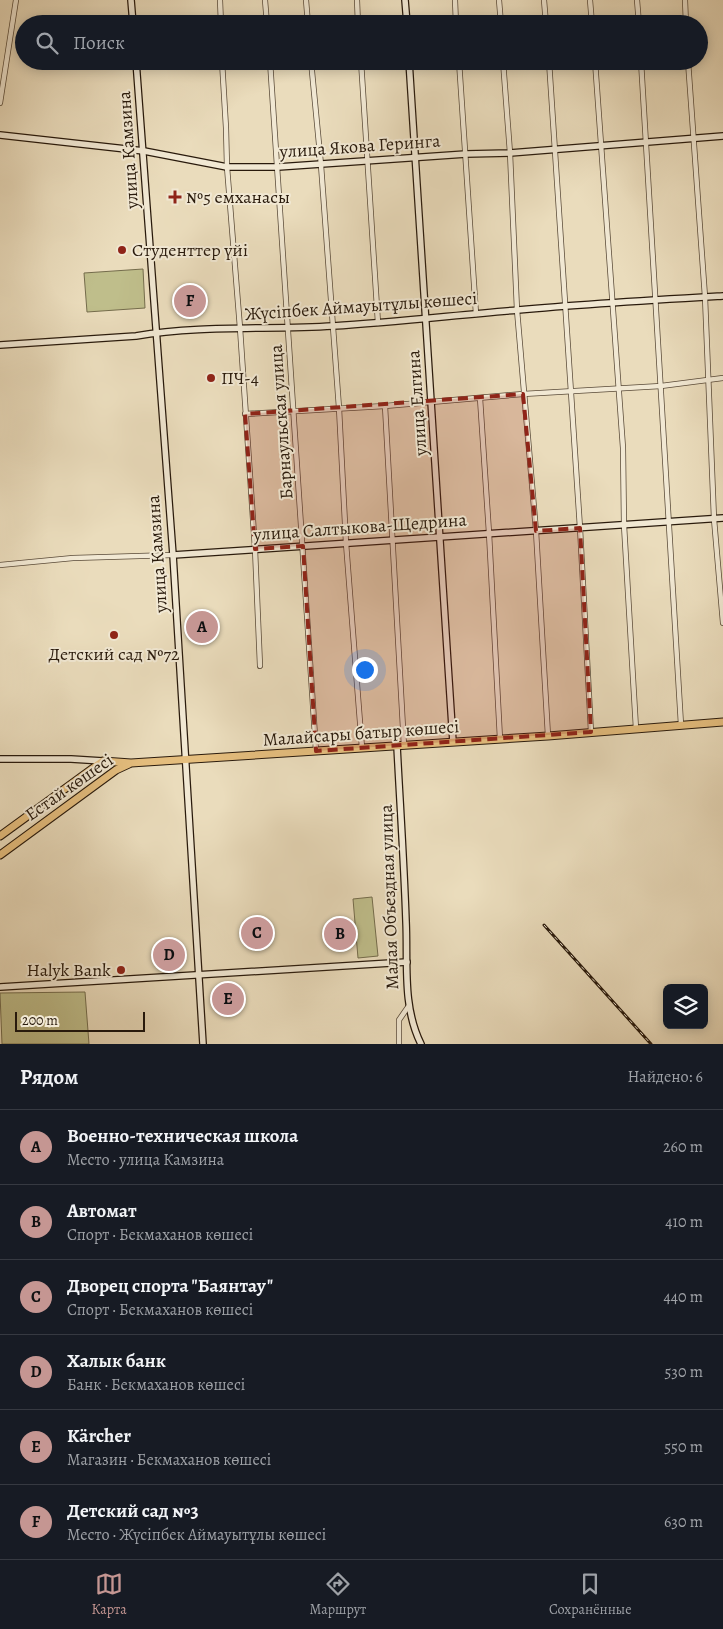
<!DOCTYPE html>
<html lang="ru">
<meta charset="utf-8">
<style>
body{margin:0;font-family:Alegreya,serif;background:#242831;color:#f1f3f6}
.controls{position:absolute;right:15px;bottom:15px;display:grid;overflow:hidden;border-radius:8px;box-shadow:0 2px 12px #0003}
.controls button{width:45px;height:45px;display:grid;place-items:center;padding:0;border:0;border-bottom:1px solid #363941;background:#171b24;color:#f1f3f6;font:25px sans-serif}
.scale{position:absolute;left:15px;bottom:12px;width:130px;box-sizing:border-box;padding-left:5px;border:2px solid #291a0c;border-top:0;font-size:14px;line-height:18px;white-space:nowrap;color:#291a0c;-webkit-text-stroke:4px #f1e8d3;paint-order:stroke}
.you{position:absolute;left:364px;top:669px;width:18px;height:18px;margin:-12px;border:4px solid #fff;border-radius:50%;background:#1a73e8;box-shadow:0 0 0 8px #1a73e833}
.badge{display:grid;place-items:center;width:32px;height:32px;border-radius:50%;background:#c59692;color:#111;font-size:16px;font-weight:700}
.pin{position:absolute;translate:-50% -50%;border:2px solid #fff;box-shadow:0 1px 5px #0006}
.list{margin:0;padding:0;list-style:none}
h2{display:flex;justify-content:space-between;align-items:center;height:65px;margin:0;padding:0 20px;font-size:21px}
h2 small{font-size:16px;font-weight:400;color:#9ea1a6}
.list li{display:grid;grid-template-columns:32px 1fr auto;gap:15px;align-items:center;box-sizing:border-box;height:75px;padding:0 20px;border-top:1px solid #363941}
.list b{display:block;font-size:19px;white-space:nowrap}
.list p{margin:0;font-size:16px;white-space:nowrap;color:#9ea1a6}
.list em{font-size:16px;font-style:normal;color:#9ea1a6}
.icon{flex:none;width:28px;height:28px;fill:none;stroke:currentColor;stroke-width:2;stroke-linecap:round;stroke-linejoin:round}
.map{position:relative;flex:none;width:723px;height:1044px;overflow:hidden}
.search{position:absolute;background:#171b24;box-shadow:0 2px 12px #0003;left:15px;right:15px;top:15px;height:55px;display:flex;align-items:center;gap:12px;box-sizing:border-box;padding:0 18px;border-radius:28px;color:#9ea1a6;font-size:19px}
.sheet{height:515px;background:#171b24}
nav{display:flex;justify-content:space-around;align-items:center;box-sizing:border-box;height:70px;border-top:1px solid #363941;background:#171b24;font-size:14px;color:#9ea1a6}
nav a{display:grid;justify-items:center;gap:2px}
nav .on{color:#c59692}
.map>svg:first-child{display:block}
</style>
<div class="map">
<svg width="723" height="1044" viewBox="0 0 723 1044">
<rect width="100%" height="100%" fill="#eadcbc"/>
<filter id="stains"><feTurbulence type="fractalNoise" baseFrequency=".004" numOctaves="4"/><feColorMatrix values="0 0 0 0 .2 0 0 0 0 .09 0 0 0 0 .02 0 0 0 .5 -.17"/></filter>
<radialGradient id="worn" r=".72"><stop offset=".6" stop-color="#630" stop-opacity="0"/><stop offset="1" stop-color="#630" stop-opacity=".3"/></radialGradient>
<g fill="#bfbe8b" stroke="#746c4c">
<polygon points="143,269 145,308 87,312 84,273"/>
<polygon points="372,897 378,956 358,958 353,899"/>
<polygon points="85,992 89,1044 2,1044 0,993"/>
</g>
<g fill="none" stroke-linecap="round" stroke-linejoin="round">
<g stroke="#594a38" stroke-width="6">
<g id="street">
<polyline points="220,0 221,24"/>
<polyline points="265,0 267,24"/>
<polyline points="306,0 308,24"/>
<polyline points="357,0 358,24"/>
<polyline points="455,0 456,24"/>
<polyline points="499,0 501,24"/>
<polyline points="544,0 546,24"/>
<polyline points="590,0 592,24"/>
<polyline points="637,0 639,24"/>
<polyline points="685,0 686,24"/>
<polyline points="222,61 226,128 227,167 240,328 255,549 260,666"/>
<polyline points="270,61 316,751"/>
<polyline points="311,61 321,165 339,408 346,543 362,748"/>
<polyline points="361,61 378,323"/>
<polyline points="459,61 476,314"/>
<polyline points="503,61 510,153 517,310 536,531 548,736"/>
<polyline points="549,61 580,528 591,732"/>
<polyline points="595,61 623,448 624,525 636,729"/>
<polyline points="641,61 681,725"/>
<polyline points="688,61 705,297 714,519 723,623"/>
<polyline points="0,103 16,0"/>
<polyline points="480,398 489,533 500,739"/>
<polyline points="385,406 404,746"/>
<polyline points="245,414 385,406 523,394 661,386 723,378"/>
<polyline points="0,565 73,558 173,555"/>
<polyline points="399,1044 399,1020 408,1007"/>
</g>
</g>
<g stroke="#291a0c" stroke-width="8">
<g id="secondary">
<polyline points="131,0 133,24"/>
<polyline points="405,0 407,24"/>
<polyline points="136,61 173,555 203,1044"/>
<polyline points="409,61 453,742"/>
<polyline points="0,135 144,151 227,167 278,167 466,154 510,153 723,136"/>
<path d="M0,345L136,336C201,325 268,330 333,326C395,322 457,315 518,310C586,304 655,300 723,296"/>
<polyline points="173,555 723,518"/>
<path d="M397,746C400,804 404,862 406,921C408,962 402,1006 421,1044"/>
<polyline points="0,759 71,759 103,761"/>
<polyline points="0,987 407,962"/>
</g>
</g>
<g stroke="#291a0c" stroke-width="9">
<g id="primary">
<polyline points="0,836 103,761 131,763 548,736 723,722"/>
<polyline points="0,855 116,770 129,764"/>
</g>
</g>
<use href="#street" stroke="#f1e8d3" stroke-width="4.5"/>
<use href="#secondary" stroke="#f1e8d3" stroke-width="5.5"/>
<use href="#primary" stroke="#e5be7e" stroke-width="7"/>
<g stroke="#291a0c" stroke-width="3">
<polyline id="rail" points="544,925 651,1044"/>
</g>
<use href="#rail" stroke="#f1e8d3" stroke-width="1" stroke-dasharray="4" stroke-linecap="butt"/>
</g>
<path fill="#8f2418" fill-opacity="0.2" stroke="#8f2418" stroke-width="4" stroke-dasharray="10 6" stroke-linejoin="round" d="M523,394L536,531L580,528L591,732L316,751L303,546L255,549L245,414Z"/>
<g fill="#8f2418" stroke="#f1e8d3" stroke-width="2">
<path d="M172.5 189.5h5v5h5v5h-5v5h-5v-5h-5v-5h5z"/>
<circle cx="122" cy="250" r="5"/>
<circle cx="211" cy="378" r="5"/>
<circle cx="114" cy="635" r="5"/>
<circle cx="121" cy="970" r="5"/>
</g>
<g text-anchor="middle" stroke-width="4" stroke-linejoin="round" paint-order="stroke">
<g font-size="18" fill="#291a0c" stroke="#f1e8d3">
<text transform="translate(360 146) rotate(-4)" y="6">улица Якова Геринга</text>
<text transform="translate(128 150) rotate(-94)" y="6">улица Камзина</text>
<text transform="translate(361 306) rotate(-4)" y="6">Жүсіпбек Аймауытұлы көшесі</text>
<text transform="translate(417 403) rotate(-94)" y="6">улица Елгина</text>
<text transform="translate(281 422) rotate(-94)" y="6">Барнаульская улица</text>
<text transform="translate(360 527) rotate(-4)" y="6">улица Салтыкова-Щедрина</text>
<text transform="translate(157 554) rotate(-94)" y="6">улица Камзина</text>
<text transform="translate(361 733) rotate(-4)" y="6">Малайсары батыр көшесі</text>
<text transform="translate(69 787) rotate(-35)" y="6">Естай көшесі</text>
<text transform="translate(389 897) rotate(-92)" y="6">Малая Объездная улица</text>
</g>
<g font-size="18" fill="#291a0c" stroke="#f1e8d3" text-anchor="start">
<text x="186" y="203">№5 емханасы</text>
<text x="132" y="256">Студенттер үйі</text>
<text x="221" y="384">ПЧ-4</text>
<text x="114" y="660" text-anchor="middle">Детский сад №72</text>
<text x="111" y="976" text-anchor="end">Halyk Bank</text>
</g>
</g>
<rect width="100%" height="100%" filter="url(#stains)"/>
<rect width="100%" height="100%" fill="url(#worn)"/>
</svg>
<div class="controls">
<button><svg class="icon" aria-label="layers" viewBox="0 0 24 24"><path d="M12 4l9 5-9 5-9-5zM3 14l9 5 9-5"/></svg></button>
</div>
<div class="scale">200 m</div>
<div class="you"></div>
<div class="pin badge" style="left:202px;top:627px">A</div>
<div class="pin badge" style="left:340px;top:934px">B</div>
<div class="pin badge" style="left:257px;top:933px">C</div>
<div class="pin badge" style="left:169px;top:955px">D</div>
<div class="pin badge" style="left:228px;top:999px">E</div>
<div class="pin badge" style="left:190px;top:301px">F</div>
<div class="search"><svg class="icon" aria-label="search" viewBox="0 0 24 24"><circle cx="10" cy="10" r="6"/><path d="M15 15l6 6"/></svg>Поиск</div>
</div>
<section class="sheet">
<h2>Рядом<small>Найдено: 6</small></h2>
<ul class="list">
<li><span class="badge">A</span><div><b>Военно-техническая школа</b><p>Место · улица Камзина</p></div><em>260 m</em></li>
<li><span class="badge">B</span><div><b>Автомат</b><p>Спорт · Бекмаханов көшесі</p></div><em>410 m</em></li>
<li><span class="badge">C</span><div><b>Дворец спорта &quot;Баянтау&quot;</b><p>Спорт · Бекмаханов көшесі</p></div><em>440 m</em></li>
<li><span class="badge">D</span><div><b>Халык банк</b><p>Банк · Бекмаханов көшесі</p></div><em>530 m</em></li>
<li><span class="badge">E</span><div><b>Kärcher</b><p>Магазин · Бекмаханов көшесі</p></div><em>550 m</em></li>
<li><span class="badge">F</span><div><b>Детский сад №3</b><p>Место · Жүсіпбек Аймауытұлы көшесі</p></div><em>630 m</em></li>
</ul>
</section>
<nav>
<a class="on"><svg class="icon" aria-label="map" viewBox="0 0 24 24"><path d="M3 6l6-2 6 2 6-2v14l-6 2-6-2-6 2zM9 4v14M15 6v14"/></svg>Карта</a>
<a><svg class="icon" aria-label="directions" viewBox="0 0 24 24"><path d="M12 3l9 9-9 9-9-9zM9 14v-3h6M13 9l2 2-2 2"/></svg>Маршрут</a>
<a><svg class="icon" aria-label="saved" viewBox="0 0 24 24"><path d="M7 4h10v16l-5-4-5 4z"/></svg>Сохранённые</a>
</nav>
